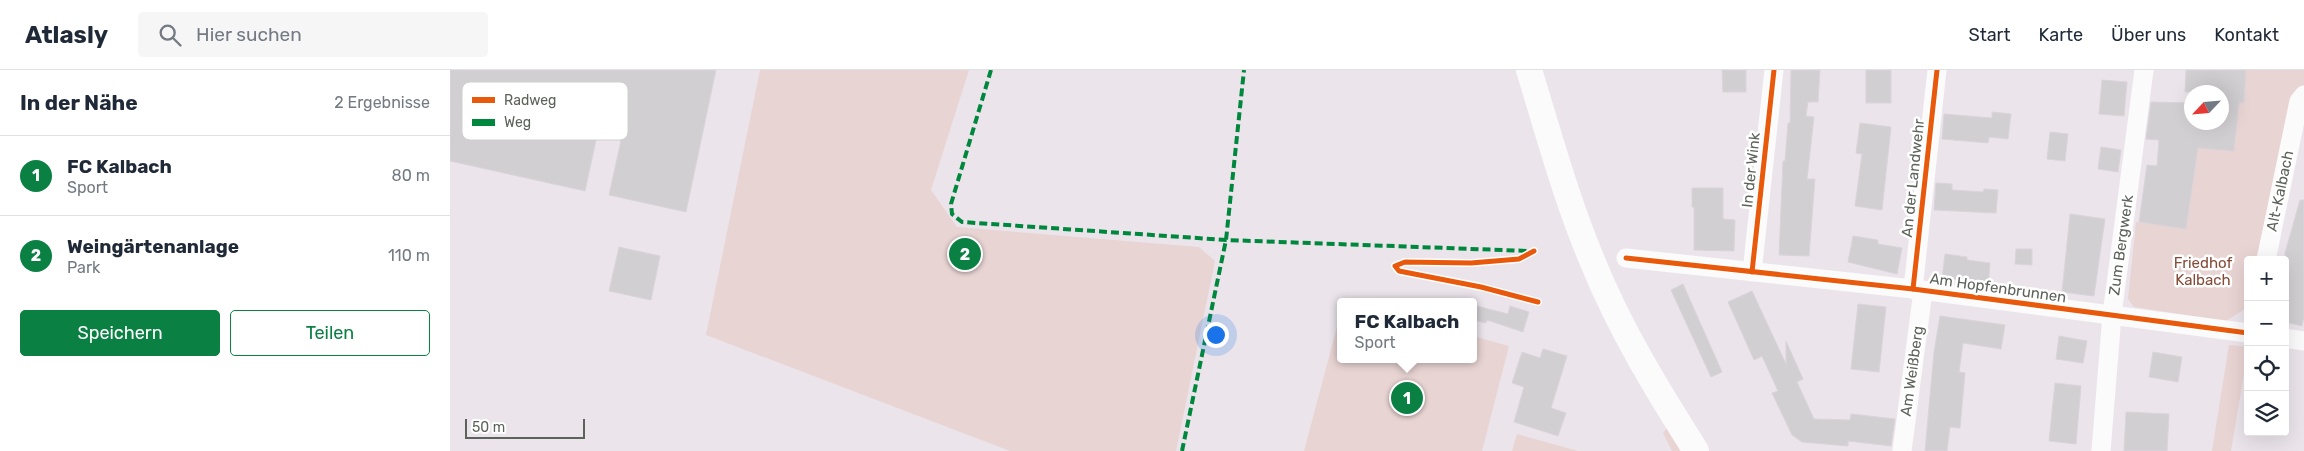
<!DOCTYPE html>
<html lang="de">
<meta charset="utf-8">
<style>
body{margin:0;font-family:Rubik,sans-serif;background:#f6f6f7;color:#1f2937}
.controls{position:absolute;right:15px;bottom:15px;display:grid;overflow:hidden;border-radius:5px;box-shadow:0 5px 20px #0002}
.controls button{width:45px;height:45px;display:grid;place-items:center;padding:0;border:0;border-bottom:1px solid #e0e1e3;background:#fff;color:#1f2937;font:25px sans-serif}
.compass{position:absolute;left:1734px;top:15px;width:45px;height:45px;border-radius:50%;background:#fff;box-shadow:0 5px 20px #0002;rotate:244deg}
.scale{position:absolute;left:15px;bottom:12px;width:120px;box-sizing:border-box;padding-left:5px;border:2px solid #5d635b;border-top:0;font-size:14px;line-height:18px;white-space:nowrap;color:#5d635b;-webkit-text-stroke:4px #fff;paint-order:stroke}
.you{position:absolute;left:765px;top:264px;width:18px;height:18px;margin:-12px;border:4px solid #fff;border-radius:50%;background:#1a73e8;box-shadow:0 0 0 8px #1a73e833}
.badge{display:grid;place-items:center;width:32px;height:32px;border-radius:50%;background:#0b8043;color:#fff;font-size:16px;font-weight:700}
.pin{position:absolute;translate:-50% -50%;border:2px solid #fff;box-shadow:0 1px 5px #0006}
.popup{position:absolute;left:887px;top:228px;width:140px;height:65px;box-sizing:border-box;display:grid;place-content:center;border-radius:5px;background:#fff;filter:drop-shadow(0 1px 4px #0005);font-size:16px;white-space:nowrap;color:#747a83}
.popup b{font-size:19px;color:#1f2937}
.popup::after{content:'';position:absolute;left:50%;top:100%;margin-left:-10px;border:10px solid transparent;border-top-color:#fff}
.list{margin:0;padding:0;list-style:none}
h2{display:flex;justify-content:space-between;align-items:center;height:65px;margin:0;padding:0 20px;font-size:21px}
h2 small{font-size:16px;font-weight:400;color:#747a83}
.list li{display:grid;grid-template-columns:32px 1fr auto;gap:15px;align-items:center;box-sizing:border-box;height:80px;padding:0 20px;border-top:1px solid #e0e1e3}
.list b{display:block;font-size:19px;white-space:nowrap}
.list p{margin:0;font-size:16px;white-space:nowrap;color:#747a83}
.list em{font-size:16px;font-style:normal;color:#747a83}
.actions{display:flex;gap:10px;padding:15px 20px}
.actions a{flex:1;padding:11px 0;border:1px solid #0b8043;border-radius:5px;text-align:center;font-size:18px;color:#0b8043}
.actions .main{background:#0b8043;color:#fff}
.icon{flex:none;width:28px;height:28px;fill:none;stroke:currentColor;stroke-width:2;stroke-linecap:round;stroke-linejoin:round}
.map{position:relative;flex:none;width:1854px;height:381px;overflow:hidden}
header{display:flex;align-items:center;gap:30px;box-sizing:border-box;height:70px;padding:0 25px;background:#fff;border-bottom:1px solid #e0e1e3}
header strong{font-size:24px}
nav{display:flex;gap:28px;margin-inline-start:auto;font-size:18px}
.search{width:350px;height:45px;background:#f6f6f7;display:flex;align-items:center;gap:12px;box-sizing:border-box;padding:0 18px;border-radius:5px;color:#747a83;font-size:19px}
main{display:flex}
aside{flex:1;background:#fff}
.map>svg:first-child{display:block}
</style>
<header>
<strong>Atlasly</strong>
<div class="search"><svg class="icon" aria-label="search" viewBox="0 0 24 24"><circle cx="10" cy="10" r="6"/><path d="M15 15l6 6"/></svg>Hier suchen</div>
<nav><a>Start</a><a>Karte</a><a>Über uns</a><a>Kontakt</a></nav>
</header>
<main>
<aside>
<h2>In der Nähe<small>2 Ergebnisse</small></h2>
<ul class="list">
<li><span class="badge">1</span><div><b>FC Kalbach</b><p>Sport</p></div><em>80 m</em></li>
<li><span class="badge">2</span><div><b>Weingärtenanlage</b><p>Park</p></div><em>110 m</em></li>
</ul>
<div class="actions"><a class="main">Speichern</a><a>Teilen</a></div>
</aside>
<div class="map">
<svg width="1854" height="381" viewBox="0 0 1854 381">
<rect width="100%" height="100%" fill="#ebe5eb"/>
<g fill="#e8d4d3">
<polygon points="310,0 519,0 481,120 507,157 749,177 765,191 726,381 560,381 256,265"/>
<polygon points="1796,0 1854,0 1854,16 1843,29 1806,190 1798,190 1798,227 1795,239 1776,251 1684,237 1678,229 1686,152 1736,158 1748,78 1772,52 1772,31 1793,33"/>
<polygon points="891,242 891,289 1023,289 1023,266 1059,276 1032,381 854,381"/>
<polygon points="1779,275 1798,277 1798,280 1781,381 1762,381"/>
<polygon points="1217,358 1232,381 1222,381 1213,363"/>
<polygon points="1067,364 1128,381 1062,381"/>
</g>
<g fill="#d2cfd3" stroke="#dad4da">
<polygon points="0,0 266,0 236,142 159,125 177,43 153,38 135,121 0,91"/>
<polygon points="1272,0 1296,0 1296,22 1273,22"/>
<polygon points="1341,0 1370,0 1368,32 1358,32 1356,46 1364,47 1357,109 1365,109 1359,186 1329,185 1333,91 1335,91 1338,53 1340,53"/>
<rect x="1416" y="0" width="25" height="33"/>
<polygon points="1736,0 1796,0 1794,33 1789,33 1784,81 1748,78 1736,159 1689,152 1697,95 1707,96 1709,70 1696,69 1701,32 1742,33 1742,52 1772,52 1772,22 1735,22"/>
<polygon points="1652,10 1677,12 1674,46 1649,44"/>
<polygon points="1542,42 1561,44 1558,69 1539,67 1538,73 1492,69 1494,44 1542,48"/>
<polygon points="1410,53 1441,57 1432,140 1405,136 1412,84 1406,83"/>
<polygon points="1600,62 1618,64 1615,91 1597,89"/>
<polygon points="1651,77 1671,80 1668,102 1648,99"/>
<polygon points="1486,113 1502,114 1502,120 1533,122 1534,119 1548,120 1546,143 1484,140"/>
<polygon points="1242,118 1273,118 1273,149 1285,150 1284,181 1244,180 1244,137 1242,137"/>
<polygon points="1850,130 1854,130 1854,247 1852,256 1835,252 1835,183"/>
<polygon points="1620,144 1655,149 1644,226 1612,222"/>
<polygon points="1403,166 1428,170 1428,174 1452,178 1447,204 1398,192"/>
<polygon points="169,177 210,186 201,230 159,221"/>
<polygon points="1566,179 1582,179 1582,195 1565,194"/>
<polygon points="1495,184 1517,187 1517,190 1540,193 1538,217 1514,214 1515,210 1492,208"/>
<polygon points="1233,214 1272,302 1261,307 1221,220"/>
<polygon points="1302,221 1336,294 1336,271 1353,309 1347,312 1364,349 1400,350 1401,344 1445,349 1441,376 1398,371 1398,376 1352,372 1342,365 1322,323 1328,321 1312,286 1304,290 1278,232"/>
<polygon points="1408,234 1436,237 1429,302 1401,299"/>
<polygon points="1023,235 1058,244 1060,236 1079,242 1073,262 1037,250 1036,253 1023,250"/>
<polygon points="1490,246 1555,255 1551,279 1513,273 1509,302 1515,303 1510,358 1500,357 1497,381 1475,381 1484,282"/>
<polygon points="1609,266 1637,271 1633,293 1606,289"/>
<polygon points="1093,279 1117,286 1101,338 1116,343 1108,366 1064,352 1074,317 1062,313 1072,282 1090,288"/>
<polygon points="1703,282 1732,287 1728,312 1699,307"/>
<polygon points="1605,313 1631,316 1626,374 1599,371"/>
<polygon points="1676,342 1719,344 1717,381 1674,381"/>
</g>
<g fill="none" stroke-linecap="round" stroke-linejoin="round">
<g stroke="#fcfbfc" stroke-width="19">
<polyline points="1176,188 1463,219 1798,263"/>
<polyline points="1816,190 1849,31 1854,25"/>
<polyline points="1302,202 1324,0"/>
<polyline points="1463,219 1487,0"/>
<polyline points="1835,268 1854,271"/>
<polyline points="1452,381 1473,221"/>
<polyline points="1651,381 1662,245 1694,0"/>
</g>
<path stroke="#fcfbfc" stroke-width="26" d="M1079,0C1099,65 1117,132 1144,195C1171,261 1208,321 1246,381"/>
<g stroke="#00873e" stroke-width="4" stroke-dasharray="8 4" stroke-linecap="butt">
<polyline points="541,0 501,134 502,144 512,152 776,170 1079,181"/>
<polyline points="732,381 776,170 794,0"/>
</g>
<g stroke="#fff" stroke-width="8">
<g id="cycleway">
<polyline points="1084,181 1069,189 1021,193 955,192 945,196 949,201 1031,217 1088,232"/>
<polyline points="1176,188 1463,219 1798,263"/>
<polyline points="1302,202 1324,0"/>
<polyline points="1463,219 1487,0"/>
</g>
</g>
<use href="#cycleway" stroke="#e8590c" stroke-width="5"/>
</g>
<g text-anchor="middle" stroke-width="5" stroke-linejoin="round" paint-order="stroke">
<g font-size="15" fill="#5d635b" stroke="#fff">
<text transform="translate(1301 100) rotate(-84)" y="5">In der Wink</text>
<text transform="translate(1463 108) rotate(-84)" y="5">An der Landwehr</text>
<text transform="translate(1830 121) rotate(-78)" y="5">Alt-Kalbach</text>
<text transform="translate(1671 175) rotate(-82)" y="5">Zum Bergwerk</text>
<text transform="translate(1548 218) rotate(8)" y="5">Am Hopfenbrunnen</text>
<text transform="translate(1462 301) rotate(-82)" y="5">Am Weißberg</text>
</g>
<g font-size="15" fill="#864b37" stroke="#fff">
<text x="1753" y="198">Friedhof<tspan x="1753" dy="17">Kalbach</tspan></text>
</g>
</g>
<rect x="12" y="12" width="166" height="58" rx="8" fill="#fff" stroke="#ced0ce" stroke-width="1"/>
<rect x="22" y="27" width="23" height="6" fill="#e8590c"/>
<rect x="22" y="49" width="23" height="7" fill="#00873e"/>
<g font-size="14" fill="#5d635b">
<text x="54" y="35">Radweg</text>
<text x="54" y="57">Weg</text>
</g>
</svg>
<div class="controls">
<button>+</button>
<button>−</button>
<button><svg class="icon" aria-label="locate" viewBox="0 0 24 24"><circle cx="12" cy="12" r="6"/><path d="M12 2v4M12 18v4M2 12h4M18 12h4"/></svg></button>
<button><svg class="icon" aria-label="layers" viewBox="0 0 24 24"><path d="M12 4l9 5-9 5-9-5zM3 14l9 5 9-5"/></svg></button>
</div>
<svg class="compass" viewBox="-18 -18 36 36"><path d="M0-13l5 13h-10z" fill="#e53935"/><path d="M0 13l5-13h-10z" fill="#747a83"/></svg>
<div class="scale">50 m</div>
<div class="you"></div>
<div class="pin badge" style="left:957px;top:328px">1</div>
<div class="popup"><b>FC Kalbach</b>Sport</div>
<div class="pin badge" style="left:515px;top:184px">2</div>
</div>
</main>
